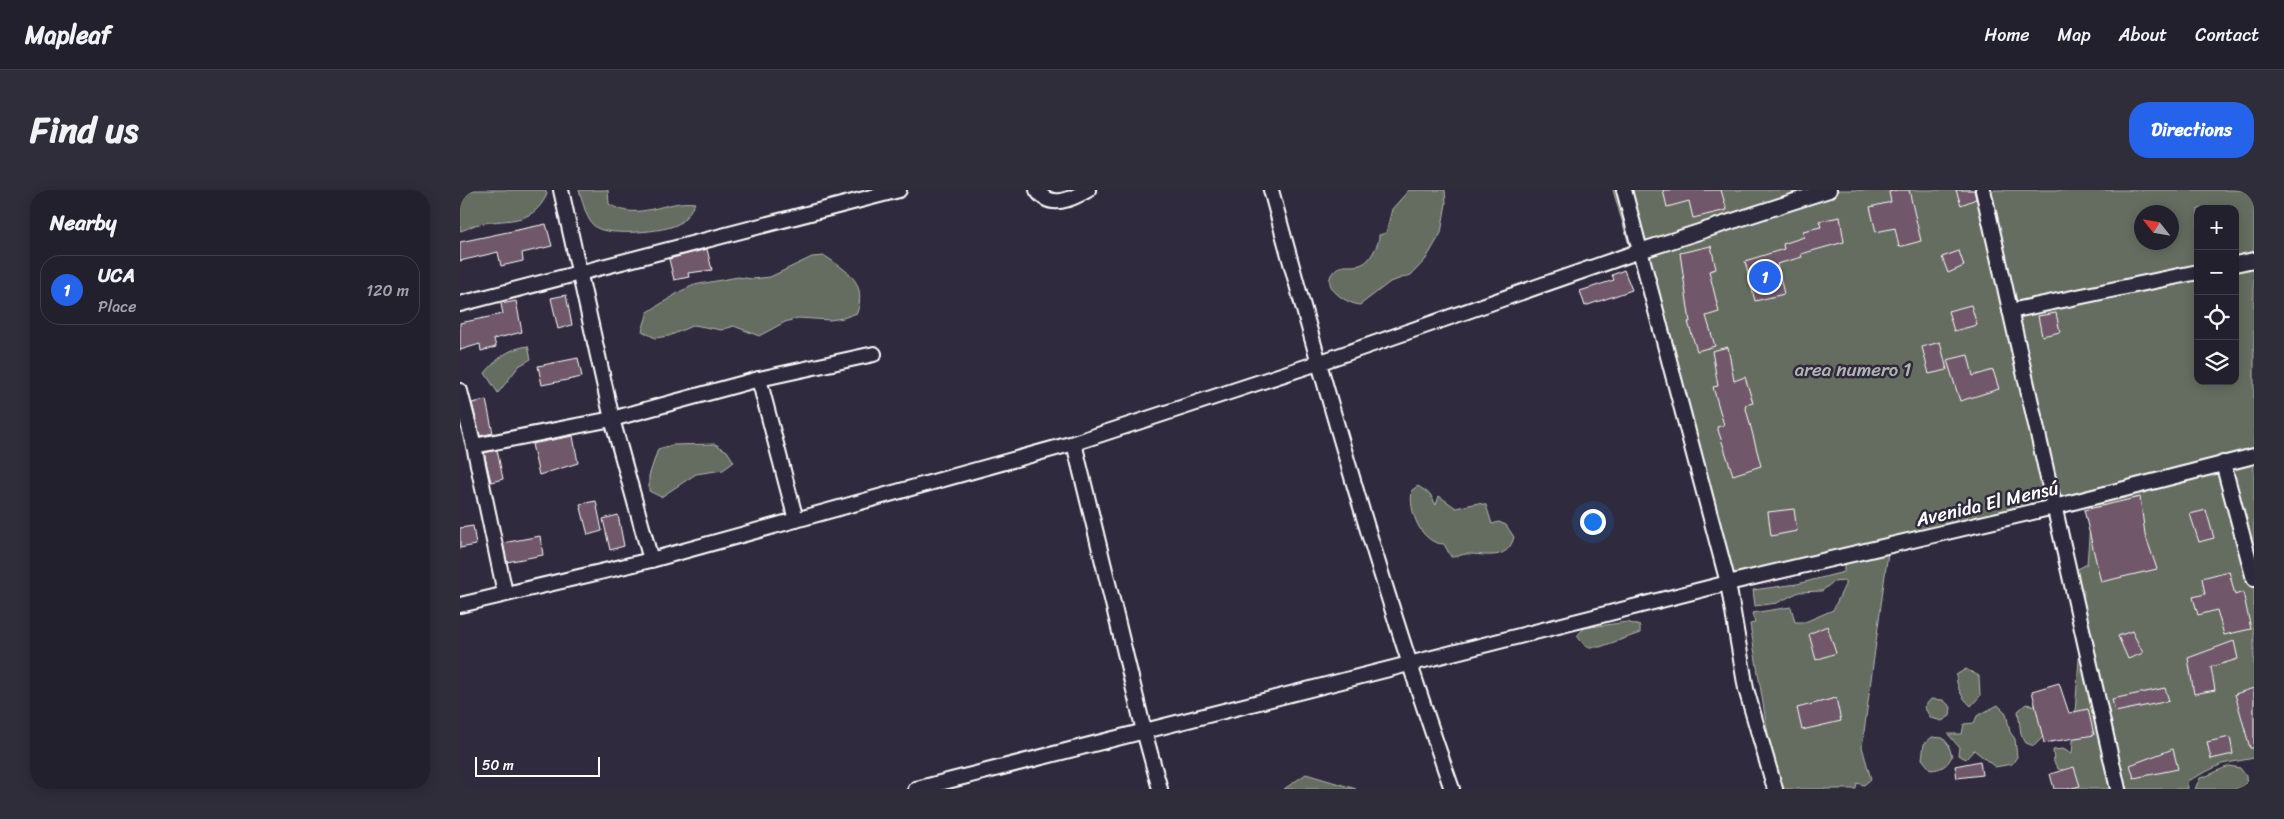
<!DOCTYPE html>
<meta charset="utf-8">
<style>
body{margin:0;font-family:Sriracha,sans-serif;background:#2f2d3a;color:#f1f3f6}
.controls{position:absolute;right:15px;top:15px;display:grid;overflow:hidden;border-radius:10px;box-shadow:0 2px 12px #0003}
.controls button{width:45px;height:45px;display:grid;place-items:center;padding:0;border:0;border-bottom:1px solid #403e4a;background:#23202e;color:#f1f3f6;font:25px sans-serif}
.compass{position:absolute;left:1674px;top:15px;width:45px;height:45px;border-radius:50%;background:#23202e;box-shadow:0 2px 12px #0003;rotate:301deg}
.scale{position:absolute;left:15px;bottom:12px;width:125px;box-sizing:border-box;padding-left:5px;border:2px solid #fff;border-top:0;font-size:14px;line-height:18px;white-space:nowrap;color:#fff;-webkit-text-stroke:4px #2f2a3d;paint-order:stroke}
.you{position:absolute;left:1132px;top:331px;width:18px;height:18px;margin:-12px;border:4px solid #fff;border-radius:50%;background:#1a73e8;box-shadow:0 0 0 8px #1a73e833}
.badge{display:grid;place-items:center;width:32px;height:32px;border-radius:50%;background:#2563eb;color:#fff;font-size:16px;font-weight:700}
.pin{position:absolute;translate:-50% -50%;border:2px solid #fff;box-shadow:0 1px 5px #0006}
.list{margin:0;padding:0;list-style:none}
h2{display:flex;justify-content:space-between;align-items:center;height:65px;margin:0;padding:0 20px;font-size:21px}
h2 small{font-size:16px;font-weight:400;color:#a3a3aa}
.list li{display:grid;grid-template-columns:32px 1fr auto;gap:15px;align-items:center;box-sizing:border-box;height:70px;margin:0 10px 10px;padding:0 10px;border:1px solid #403e4a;border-radius:20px}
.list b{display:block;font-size:19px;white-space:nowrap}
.list p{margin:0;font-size:16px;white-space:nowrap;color:#a3a3aa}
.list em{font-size:16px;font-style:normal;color:#a3a3aa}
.icon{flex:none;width:28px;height:28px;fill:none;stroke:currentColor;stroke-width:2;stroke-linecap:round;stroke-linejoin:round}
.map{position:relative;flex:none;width:1794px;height:599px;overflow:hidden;border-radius:20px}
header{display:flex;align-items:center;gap:30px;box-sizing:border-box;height:70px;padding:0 25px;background:#23202e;border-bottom:1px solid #403e4a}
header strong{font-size:24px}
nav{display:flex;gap:28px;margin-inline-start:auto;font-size:18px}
.intro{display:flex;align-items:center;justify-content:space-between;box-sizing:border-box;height:120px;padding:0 30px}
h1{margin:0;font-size:35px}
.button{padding:12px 22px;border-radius:20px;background:#2563eb;color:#fff;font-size:18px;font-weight:700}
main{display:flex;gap:30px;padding:0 30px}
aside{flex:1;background:#23202e;border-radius:20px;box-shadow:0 2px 12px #0003}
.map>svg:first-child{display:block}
</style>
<header>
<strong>Mapleaf</strong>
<nav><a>Home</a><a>Map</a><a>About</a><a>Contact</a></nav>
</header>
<div class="intro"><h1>Find us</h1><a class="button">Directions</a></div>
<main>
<aside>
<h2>Nearby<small></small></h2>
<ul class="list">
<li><span class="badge">1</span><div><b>UCA</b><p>Place</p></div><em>120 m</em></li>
</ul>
</aside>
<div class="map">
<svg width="1794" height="599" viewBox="0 0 1794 599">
<rect width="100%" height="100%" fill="#2f2a3d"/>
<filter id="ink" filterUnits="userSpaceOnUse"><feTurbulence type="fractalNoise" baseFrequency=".02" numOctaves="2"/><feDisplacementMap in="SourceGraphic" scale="10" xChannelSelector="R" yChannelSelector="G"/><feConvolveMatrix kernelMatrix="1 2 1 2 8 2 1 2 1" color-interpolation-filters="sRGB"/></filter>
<g filter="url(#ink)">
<g fill="#656d60" stroke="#b2b6b0" fill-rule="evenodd">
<path d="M0,0H85L87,4C72,38 44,27 15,35C10,37 5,40 0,41Z"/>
<path d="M119,0H148L149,14C179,33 205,9 235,13C231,20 226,29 218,34C205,42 151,46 137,38C126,32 123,11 119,0Z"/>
<path d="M949,0H985L986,13L981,43L966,69L951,85L930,92L900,115C888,114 860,98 873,82C884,68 900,86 913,63C916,57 919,53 919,45L926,43L932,19Z"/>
<path d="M1153,0H1794V568L1762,574L1727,591L1728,599H1609L1611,581L1598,579L1594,572L1593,560L1603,559L1612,564L1624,401L1615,388L1616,380L1627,374L1632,308L1429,355L1402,557L1411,589L1404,595L1397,593L1396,599H1317L1290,434L1295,433L1292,423L1331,417L1335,432H1345L1373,420L1385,395V391L1373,392L1362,401L1339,402L1317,413L1295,416L1293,400L1337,394L1384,382V366L1268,393ZM1738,19H1775V191H1738ZM1682,22H1712V52H1682Z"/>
<path d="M365,66C388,82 407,91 397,123L383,128L370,130L338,128L325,132L299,146L274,136L261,140L234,135L209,146L195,148L182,141L188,122L221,101L234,95L278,87L292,89L310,87L352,67Z"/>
<path d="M68,156L71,169L59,176L38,203L25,183C38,168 47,159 68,156Z"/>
<polygon points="255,254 267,261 274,272 263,280 236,284 201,307 189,301 189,286 198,259 212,255"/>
<path d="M958,296L970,304L976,315L979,306L996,318L1018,313L1026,315L1032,334L1039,332L1046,335L1054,347C1048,370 1029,365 1011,364C1004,363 998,367 991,367L984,354C961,354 948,321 952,300Z"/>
<polygon points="1167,432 1180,436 1180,443 1140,457 1126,457 1117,446 1124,438"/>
<path d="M1506,479L1519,486L1520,506L1511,516C1501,507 1497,498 1496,485Z"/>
<polygon points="1471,509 1483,510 1491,517 1490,526 1482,531 1471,528 1464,517"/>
<polygon points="1566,514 1581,517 1586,544 1574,556 1566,553 1561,544 1558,521"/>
<polygon points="1538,515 1546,523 1550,542 1555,549 1557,567 1552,574 1535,577 1514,560 1506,569 1498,565 1499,557 1488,544 1502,544 1504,534 1514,533 1517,526"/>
<path d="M1472,547L1483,548L1488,554L1492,566C1487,576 1482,579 1471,580L1462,569L1464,554Z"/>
<path d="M1770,576L1780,578L1786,586L1787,599H1735L1740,588C1752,585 1759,579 1770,576Z"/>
<polygon points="846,584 896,599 824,599"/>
</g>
<g fill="#6f586b" stroke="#fff">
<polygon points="1203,0 1261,0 1267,20 1233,28 1229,11 1207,17"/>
<polygon points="1437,0 1449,0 1461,51 1439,57 1435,38 1416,42 1410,17 1431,12 1429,2"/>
<polygon points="1496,0 1514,0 1516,9 1501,15"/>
<polygon points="1380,27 1384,52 1341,64 1342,67 1317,74 1324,104 1295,111 1285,71 1324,59 1323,54 1344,47 1343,41 1361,37 1359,31"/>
<polygon points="86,34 92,56 62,63 63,71 41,76 38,62 0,71 0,52"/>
<polygon points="1251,56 1256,79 1249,81 1259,122 1246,126 1255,156 1237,161 1228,132 1230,132 1220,63"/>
<polygon points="247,59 252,80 228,83 229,87 214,90 209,69"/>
<polygon points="1499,61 1504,76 1488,83 1482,67"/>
<polygon points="1164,80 1172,100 1125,116 1120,101 1154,90 1152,85"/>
<polygon points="106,105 112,135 98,139 91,108"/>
<polygon points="56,111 62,142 34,149 36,157 21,161 20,154 0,160 0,133 43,124 41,114"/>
<polygon points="1511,115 1517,135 1494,141 1488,121"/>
<polygon points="1596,123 1600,142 1582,146 1578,126"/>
<polygon points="1480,152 1487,180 1469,184 1462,157"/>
<polygon points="1268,157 1274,191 1285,187 1293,213 1285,215 1301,276 1273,285 1257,237 1264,235 1253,197 1258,196 1252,161"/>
<polygon points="1508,165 1513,186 1533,180 1539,199 1500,211 1487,170"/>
<polygon points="118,168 122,187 82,195 78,176"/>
<polygon points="26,210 33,243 20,246 12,213"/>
<polygon points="113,246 118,273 79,285 72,254"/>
<polygon points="37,260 43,289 31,292 24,263"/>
<polygon points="1680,307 1685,344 1697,379 1641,392 1624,320"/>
<polygon points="136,311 142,341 128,345 120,314"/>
<polygon points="1334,319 1337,341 1311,346 1308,322"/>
<polygon points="1746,320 1754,348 1739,352 1730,324"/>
<polygon points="158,325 164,356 150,360 143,329"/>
<polygon points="13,336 16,355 0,358 0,338"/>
<polygon points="80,346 83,365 47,372 43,353"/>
<polygon points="1769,381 1775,405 1783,402 1791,439 1764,445 1757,420 1738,425 1733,407 1745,404 1742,388"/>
<polygon points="1367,436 1376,463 1356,470 1349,444"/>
<polygon points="1672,441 1683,463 1668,469 1658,446"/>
<polygon points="1774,451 1778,469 1751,477 1755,500 1734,504 1728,468"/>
<polygon points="1599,493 1609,523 1628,519 1634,545 1584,553 1572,501"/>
<polygon points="1705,498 1709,511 1655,522 1652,509"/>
<polygon points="1794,498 1794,558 1790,558 1775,504"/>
<polygon points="1376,508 1381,531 1342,540 1337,518"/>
<polygon points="1770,547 1773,564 1751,569 1747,552"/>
<polygon points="1713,559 1718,579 1674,588 1670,575"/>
<polygon points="1520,571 1522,585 1497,588 1495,576"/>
<polygon points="1614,577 1620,596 1608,599 1594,599 1590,584"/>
</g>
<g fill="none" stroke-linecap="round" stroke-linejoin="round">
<g stroke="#fff" stroke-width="18">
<g id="street">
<polyline points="101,0 152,229 191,370"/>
<path d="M577,0C590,20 612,9 628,0"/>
<path d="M811,0C866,202 923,402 992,599"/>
<polyline points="1164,0 1268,393 1286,499 1315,599"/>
<polyline points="1523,0 1658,599"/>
<polyline points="1775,74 1794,70"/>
<polyline points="0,114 439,0"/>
<polyline points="1550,121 1738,82"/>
<polyline points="299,189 336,330"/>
<polyline points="0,201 14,256 45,403"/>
<polyline points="614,253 684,541 700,599"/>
<polyline points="14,256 152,229 299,189 414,164"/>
<polyline points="1763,273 1794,389"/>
<polyline points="0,415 191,370 614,253 858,173 1180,61 1369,0"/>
<polyline points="456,599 1268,393 1594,317 1794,266"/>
</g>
</g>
<use href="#street" stroke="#2f2a3d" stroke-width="14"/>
</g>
</g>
<g text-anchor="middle" stroke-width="5" stroke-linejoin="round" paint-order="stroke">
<g font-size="19" fill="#b2b6b0" stroke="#2f2a3d">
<text x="1393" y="186">area numero 1</text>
</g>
<g font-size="19" fill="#fff" stroke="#2f2a3d">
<text transform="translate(1527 313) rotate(-13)" y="7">Avenida El Mensú</text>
</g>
</g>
</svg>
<div class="controls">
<button>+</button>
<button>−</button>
<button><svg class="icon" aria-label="locate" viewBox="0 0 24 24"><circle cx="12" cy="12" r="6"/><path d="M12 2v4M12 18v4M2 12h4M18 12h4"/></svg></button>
<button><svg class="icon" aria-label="layers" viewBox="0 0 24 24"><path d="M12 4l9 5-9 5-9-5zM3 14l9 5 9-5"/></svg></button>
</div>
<svg class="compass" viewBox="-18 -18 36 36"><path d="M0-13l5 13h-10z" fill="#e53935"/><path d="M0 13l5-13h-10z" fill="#a3a3aa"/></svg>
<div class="scale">50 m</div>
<div class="you"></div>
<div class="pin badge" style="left:1305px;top:87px">1</div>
</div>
</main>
